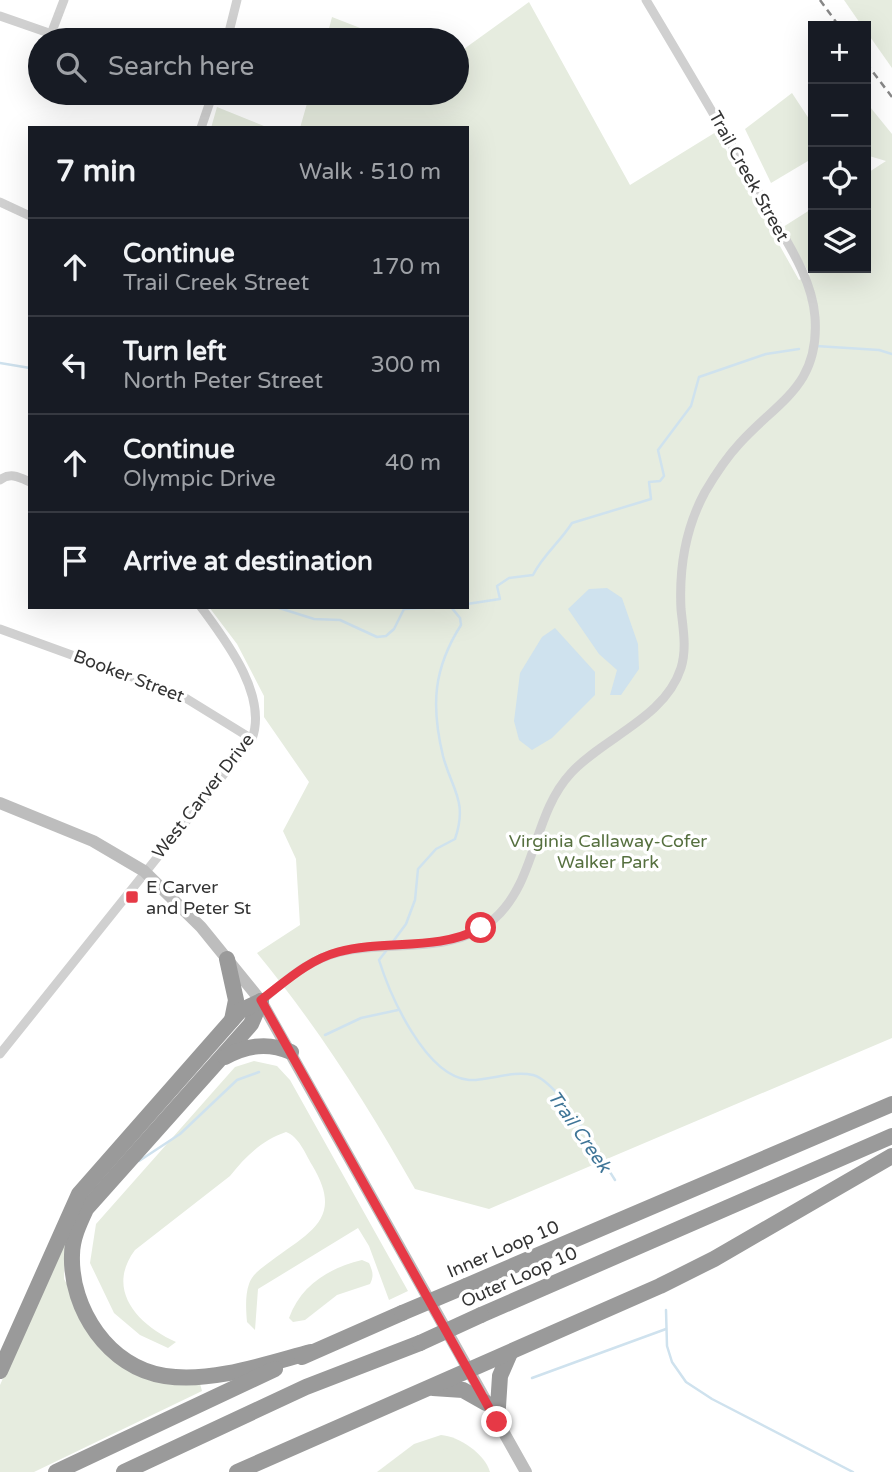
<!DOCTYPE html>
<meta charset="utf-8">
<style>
body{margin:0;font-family:"Varela Round",sans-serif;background:#242831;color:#f1f3f6}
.controls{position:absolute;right:21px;top:21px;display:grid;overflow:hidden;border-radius:0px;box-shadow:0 7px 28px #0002}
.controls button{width:63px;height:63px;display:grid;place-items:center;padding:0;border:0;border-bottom:2px solid #363941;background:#171b24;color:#f1f3f6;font:35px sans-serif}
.stop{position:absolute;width:21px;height:21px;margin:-16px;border:5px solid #e63946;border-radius:50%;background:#fff}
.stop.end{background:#e63946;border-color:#fff;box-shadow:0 2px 7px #0008}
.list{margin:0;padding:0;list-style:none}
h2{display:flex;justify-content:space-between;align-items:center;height:91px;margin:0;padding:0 28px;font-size:30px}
h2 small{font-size:23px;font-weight:400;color:#9ea1a6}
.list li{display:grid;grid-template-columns:46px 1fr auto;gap:21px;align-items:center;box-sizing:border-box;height:98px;padding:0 28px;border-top:2px solid #363941}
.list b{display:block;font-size:26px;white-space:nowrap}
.list p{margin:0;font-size:23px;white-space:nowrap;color:#9ea1a6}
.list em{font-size:23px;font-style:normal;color:#9ea1a6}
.icon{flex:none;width:38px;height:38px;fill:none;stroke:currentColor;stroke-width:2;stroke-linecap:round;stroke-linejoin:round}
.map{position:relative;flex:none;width:892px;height:1472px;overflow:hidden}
.search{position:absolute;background:#171b24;box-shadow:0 7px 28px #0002;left:28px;top:28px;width:441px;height:77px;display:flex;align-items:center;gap:18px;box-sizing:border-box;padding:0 24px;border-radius:38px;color:#9ea1a6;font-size:26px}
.panel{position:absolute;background:#171b24;box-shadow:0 7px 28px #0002;left:28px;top:126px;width:441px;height:483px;border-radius:0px}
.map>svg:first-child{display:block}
</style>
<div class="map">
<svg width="892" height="1472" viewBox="0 0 892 1472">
<rect width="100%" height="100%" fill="#fff"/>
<g fill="#e6ecdf">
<polygon points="844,0 892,0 892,68 866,31 866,26 862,26"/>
<path d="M529,2L630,185L716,132L799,280L810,275L783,227L813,208V268H866V174L886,161L866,155V102L892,134V1038L489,1209L415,1189C368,1106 318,1027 257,953L300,925L296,859L283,831L309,782L264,717V696L237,644L209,607H467V128H300L310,93H457V54Z"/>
<polygon points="332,17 391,40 326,40"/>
<polygon points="792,93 813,125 813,158 771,183 745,129"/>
<polygon points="217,107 269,128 211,128"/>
<path d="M254,1061L277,1066L290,1080L408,1291L389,1300L369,1246L358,1228L258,1289L255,1330L247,1322C246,1310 245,1295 249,1284C252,1274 263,1267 271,1261C312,1231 344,1218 312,1165C305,1153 299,1137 286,1132C262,1140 245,1157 230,1176L135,1250C105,1290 138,1325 176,1342L168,1348L140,1335L114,1313L90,1263L96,1224L235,1067Z"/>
<polygon points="65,1239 64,1279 108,1355 199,1380 202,1391 34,1472 0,1472 0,1385"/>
<path d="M362,1260L369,1263C373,1272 374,1276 370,1284L337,1295L305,1320L293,1322L289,1318C301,1285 329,1268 362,1260Z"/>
<path d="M441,1435C459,1436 485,1454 490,1472H377L414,1444Z"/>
</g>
<g fill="#cfe2ee">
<polygon points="607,588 622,598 638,644 639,669 621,695 610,695 617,670 599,654 568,609 589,589"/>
<polygon points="555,628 595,672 595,695 552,738 532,750 519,740 514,721 520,673 542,637"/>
</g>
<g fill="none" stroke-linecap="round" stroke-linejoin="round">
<g stroke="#cfe2ee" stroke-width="2.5">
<polyline points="816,346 879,350 892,354"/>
<polyline points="0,363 30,368"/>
<path d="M467,604L500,599L497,586L509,578L533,575C543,555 560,542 572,523L651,499L649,482L660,481L664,476L658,450L691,406L699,377L766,354L799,349"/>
<polyline points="276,607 314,619 340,620 377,637 386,636 394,629 404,609 441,607"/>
<path d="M392,943L406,924L415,900L418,869L436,849L455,839C468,801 452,790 443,756C431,706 433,669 461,625L460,618L451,607"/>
<path d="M386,951L379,960C390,995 425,1076 469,1080C489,1081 512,1070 533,1075C560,1082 599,1156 615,1180"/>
<polyline points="325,1035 361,1018 398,1010"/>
<polyline points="139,1161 180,1134 237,1080 259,1072"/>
<polyline points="666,1310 667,1346 672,1362 686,1382 712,1399 853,1472"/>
<polyline points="532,1378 666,1329"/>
</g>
<g stroke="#d0d0d0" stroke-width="9">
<polyline points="0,16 69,40"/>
<polyline points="51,34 64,0"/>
<polyline points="227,40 237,0"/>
<polyline points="201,128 213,93"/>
<polyline points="0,202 30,216"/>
<path d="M0,480C10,472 19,477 30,482"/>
<polyline points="0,629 179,694 252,739"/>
<path d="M261,1001C285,981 309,959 340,952C390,940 452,956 494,919C537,881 532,815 571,773C604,737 665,718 681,668C687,648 683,629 681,609C679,569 686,527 705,492C715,475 726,458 740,443C778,401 820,386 815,317C812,276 784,238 764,202C726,134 686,67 646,0"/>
<path d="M0,1054L252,739C268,695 226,641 201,607"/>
</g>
<polyline stroke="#bdbdbd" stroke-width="12" points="0,803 93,841 144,871 201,927 261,1001 526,1472"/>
<g stroke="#9a9a9a" stroke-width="16">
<polyline points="227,959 236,1000 232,1020"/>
<path d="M261,1001L251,1024L86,1209C79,1224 72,1239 72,1255C70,1309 109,1368 165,1376C212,1383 266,1364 311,1352"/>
<path d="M225,1057C247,1045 268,1042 291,1052"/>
<polyline points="466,1286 892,1104"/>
<polyline points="481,1315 892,1136"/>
<polyline points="302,1357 402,1313"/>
<polyline points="0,1371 79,1194 240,1011 261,1001"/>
<polyline points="433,1388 463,1390 486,1403"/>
<polyline points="497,1422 500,1376 510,1353"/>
<polyline points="56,1472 275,1369"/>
<polyline points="124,1472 306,1387 420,1343"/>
<polyline points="237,1472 660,1286 714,1259 892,1156"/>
</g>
<g stroke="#888" stroke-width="2.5" stroke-dasharray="7 5" stroke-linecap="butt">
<polyline points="820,0 839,26"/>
<polyline points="866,63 892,97"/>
</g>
<g stroke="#9a9a9a" stroke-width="16">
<polyline points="402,1313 466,1286"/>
<polyline points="420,1343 481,1315"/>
</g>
</g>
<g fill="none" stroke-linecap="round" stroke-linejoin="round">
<path stroke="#e63946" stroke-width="9" d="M481,928C436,952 386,939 338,952C308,960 285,982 261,1000L497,1422"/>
</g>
<rect fill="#e63946" stroke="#fff" stroke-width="2.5" x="125" y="890" width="14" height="14" rx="3.5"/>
<g text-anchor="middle" stroke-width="7" stroke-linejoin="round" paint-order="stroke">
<g font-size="18" fill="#333" stroke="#fff">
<text transform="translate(749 176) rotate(61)" y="6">Trail Creek Street</text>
<text transform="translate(129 676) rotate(21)" y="6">Booker Street</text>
<text transform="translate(203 796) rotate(-52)" y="6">West Carver Drive</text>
<text transform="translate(503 1249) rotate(-23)" y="6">Inner Loop 10</text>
<text transform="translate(519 1277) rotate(-24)" y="6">Outer Loop 10</text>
</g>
<g font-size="18" fill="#56703f" stroke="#fff">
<text x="608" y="847">Virginia Callaway-Cofer<tspan x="608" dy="21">Walker Park</tspan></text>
</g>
<g font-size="18" fill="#333" stroke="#fff" text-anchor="start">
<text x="146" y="893">E Carver<tspan x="146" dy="21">and Peter St</tspan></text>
</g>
<g font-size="19" font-style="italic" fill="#3f7597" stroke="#fff">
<text transform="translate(580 1131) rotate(55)" y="7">Trail Creek</text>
</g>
</g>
</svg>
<div class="controls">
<button>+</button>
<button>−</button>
<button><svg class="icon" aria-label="locate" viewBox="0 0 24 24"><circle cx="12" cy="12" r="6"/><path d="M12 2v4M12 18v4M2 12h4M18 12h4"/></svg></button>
<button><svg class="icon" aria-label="layers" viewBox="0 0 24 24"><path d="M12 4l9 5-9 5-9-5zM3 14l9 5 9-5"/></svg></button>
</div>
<div class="stop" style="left:481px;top:928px"></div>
<div class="stop end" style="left:497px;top:1422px"></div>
<div class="search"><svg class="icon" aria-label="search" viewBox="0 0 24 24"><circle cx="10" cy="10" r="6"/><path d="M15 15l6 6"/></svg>Search here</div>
<section class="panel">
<h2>7 min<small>Walk · 510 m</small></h2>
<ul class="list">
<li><svg class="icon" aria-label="ahead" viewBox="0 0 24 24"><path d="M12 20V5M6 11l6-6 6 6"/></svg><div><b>Continue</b><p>Trail Creek Street</p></div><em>170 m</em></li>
<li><svg class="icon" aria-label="left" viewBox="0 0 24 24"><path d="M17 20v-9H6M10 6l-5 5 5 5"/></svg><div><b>Turn left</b><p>North Peter Street</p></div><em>300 m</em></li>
<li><svg class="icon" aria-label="ahead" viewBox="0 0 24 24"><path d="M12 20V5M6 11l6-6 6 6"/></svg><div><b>Continue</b><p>Olympic Drive</p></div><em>40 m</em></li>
<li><svg class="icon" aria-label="arrive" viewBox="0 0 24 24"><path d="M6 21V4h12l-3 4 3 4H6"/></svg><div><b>Arrive at destination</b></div></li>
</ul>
</section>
</div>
